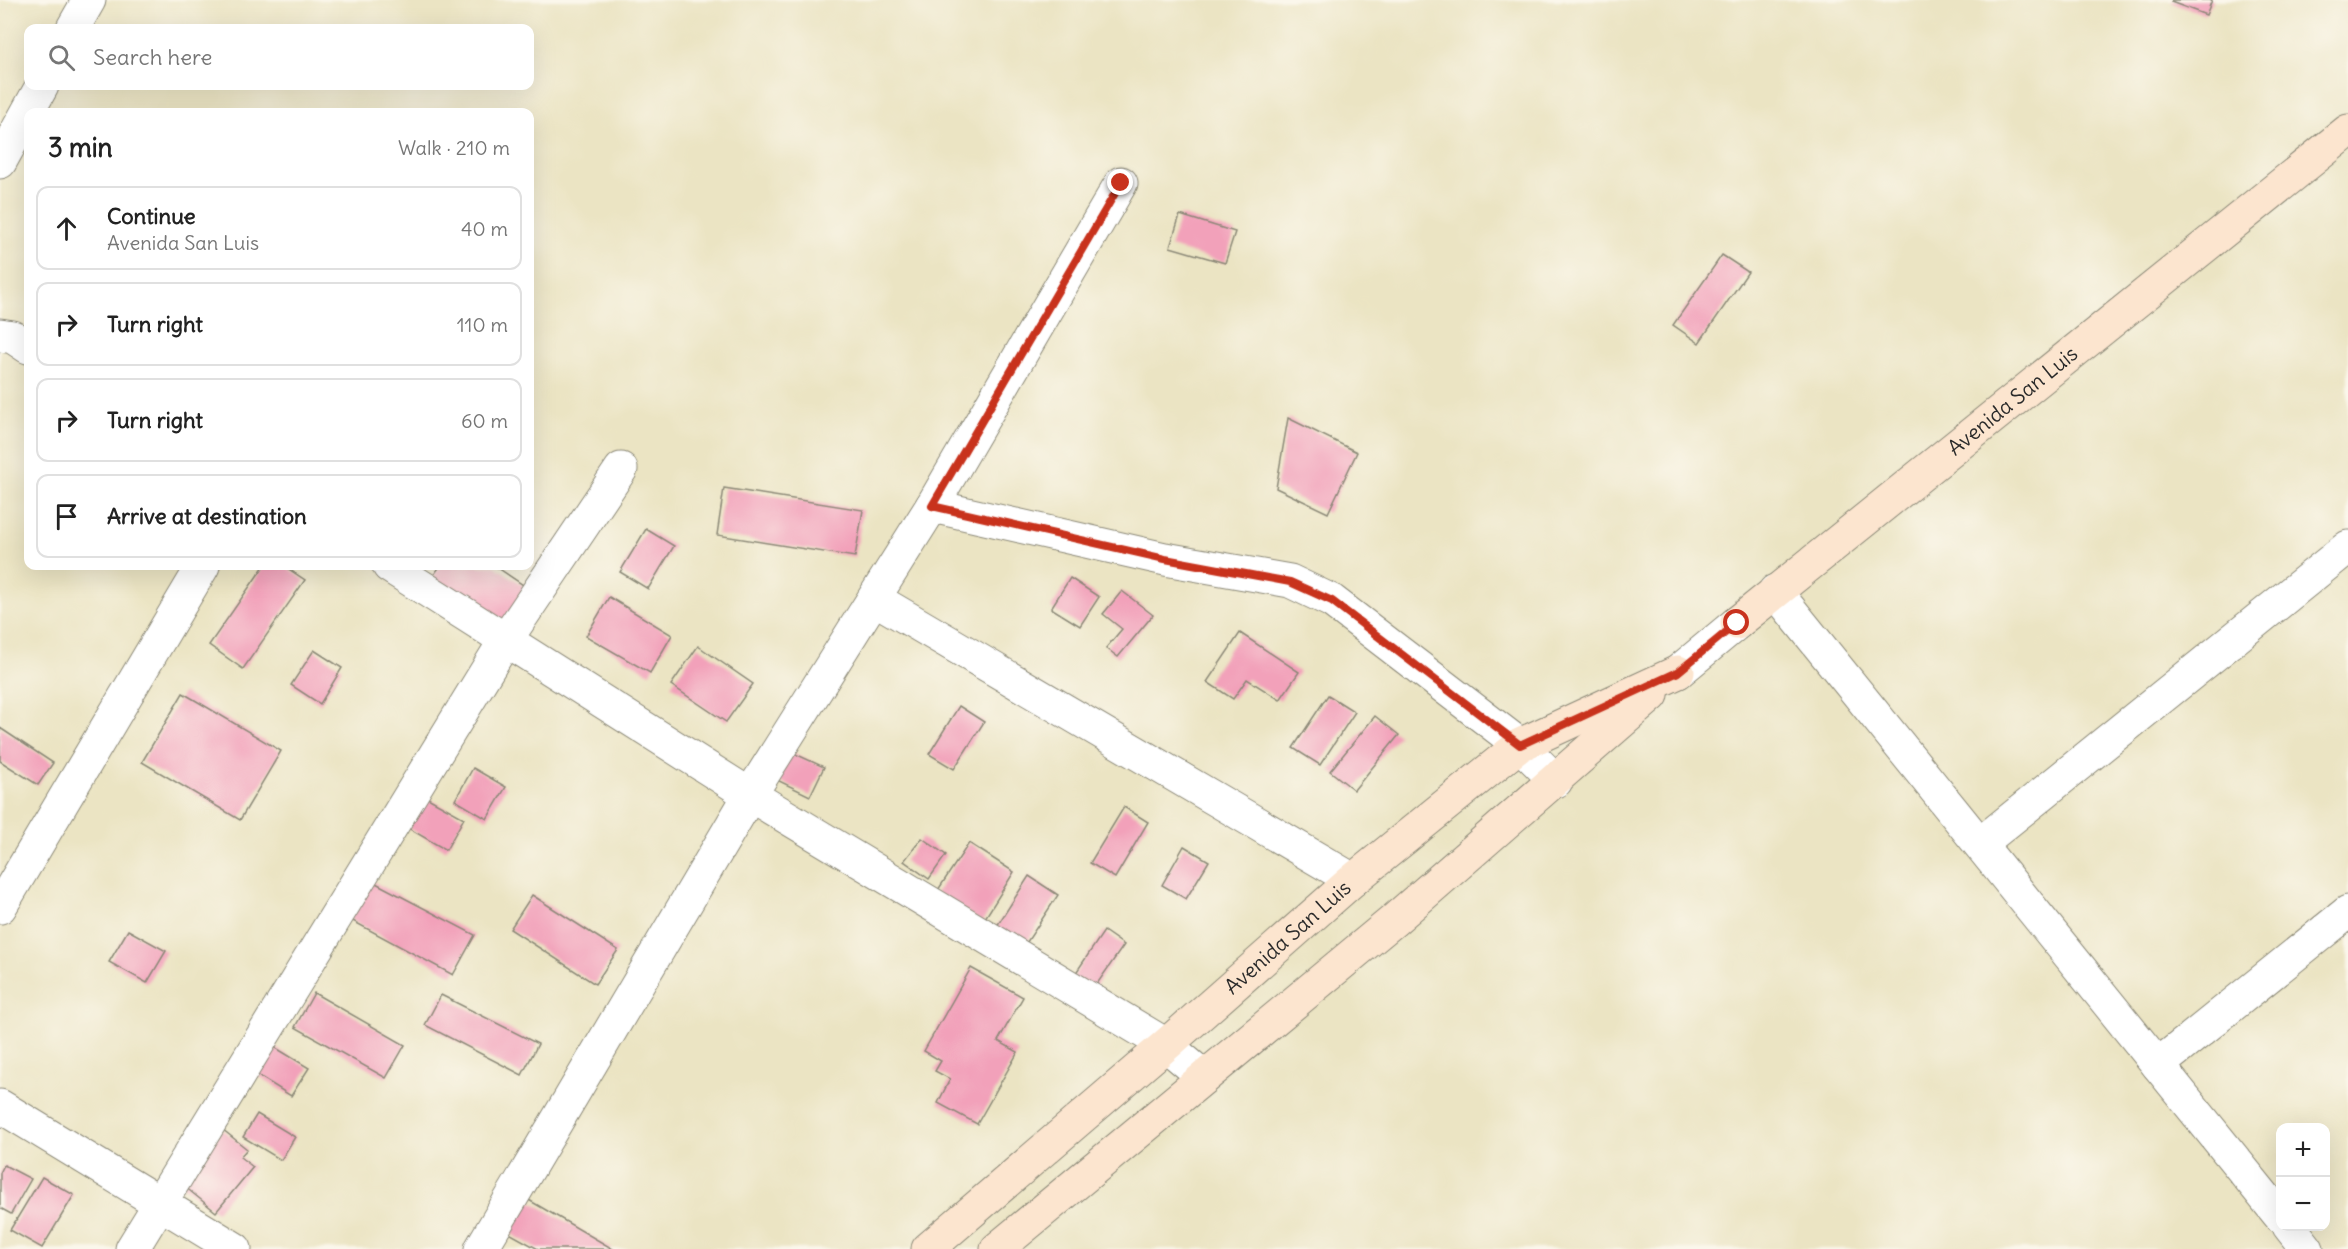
<!DOCTYPE html>
<meta charset="utf-8">
<style>
body{margin:0;font-family:Delius,sans-serif;background:#f6f6f6;color:#222}
.controls{position:absolute;right:18px;bottom:18px;display:grid;overflow:hidden;border-radius:12px;box-shadow:0 6px 24px #0002}
.controls button{width:54px;height:54px;display:grid;place-items:center;padding:0;border:0;border-bottom:2px solid #e0e0e0;background:#fff;color:#222;font:30px sans-serif}
.stop{position:absolute;width:18px;height:18px;margin:-14px;border:4px solid #c8321e;border-radius:50%;background:#fff}
.stop.end{background:#c8321e;border-color:#fff;box-shadow:0 2px 6px #0008}
.list{margin:0;padding:0;list-style:none}
h2{display:flex;justify-content:space-between;align-items:center;height:78px;margin:0;padding:0 24px;font-size:26px}
h2 small{font-size:20px;font-weight:400;color:#767676}
.list li{display:grid;grid-template-columns:39px 1fr auto;gap:18px;align-items:center;box-sizing:border-box;height:84px;margin:0 12px 12px;padding:0 12px;border:2px solid #e0e0e0;border-radius:12px}
.list b{display:block;font-size:22px;white-space:nowrap}
.list p{margin:0;font-size:20px;white-space:nowrap;color:#767676}
.list em{font-size:20px;font-style:normal;color:#767676}
.icon{flex:none;width:33px;height:33px;fill:none;stroke:currentColor;stroke-width:2;stroke-linecap:round;stroke-linejoin:round}
.map{position:relative;flex:none;width:2348px;height:1249px;overflow:hidden}
.search{position:absolute;background:#fff;box-shadow:0 6px 24px #0002;left:24px;top:24px;width:510px;height:66px;display:flex;align-items:center;gap:15px;box-sizing:border-box;padding:0 21px;border-radius:12px;color:#767676;font-size:22px}
.panel{position:absolute;background:#fff;box-shadow:0 6px 24px #0002;left:24px;top:108px;width:510px;height:462px;border-radius:12px}
.map>svg:first-child{display:block}
</style>
<div class="map">
<svg width="2348" height="1249" viewBox="0 0 2348 1249">
<rect width="100%" height="100%" fill="#fbf7ec"/>
<filter id="ink" filterUnits="userSpaceOnUse"><feTurbulence type="fractalNoise" baseFrequency=".0167" numOctaves="2"/><feDisplacementMap in="SourceGraphic" scale="12" xChannelSelector="R" yChannelSelector="G"/><feConvolveMatrix kernelMatrix="1 2 1 2 8 2 1 2 1" color-interpolation-filters="sRGB"/></filter>
<filter id="wash" filterUnits="userSpaceOnUse"><feTurbulence type="fractalNoise" baseFrequency=".008" numOctaves="4" result="noise"/><feDisplacementMap in="SourceGraphic" scale="24" xChannelSelector="R" yChannelSelector="G"/><feGaussianBlur stdDeviation="1.35" result="paint"/><feColorMatrix in="noise" values="0 0 0 0 0 0 0 0 0 0 0 0 0 0 0 0 0 1.4 0 .05"/><feComposite in="paint" operator="in"/></filter>
<g filter="url(#wash)">
<rect width="100%" height="100%" fill="#ebe4c3"/>
<g id="blocks">
<g fill="#f2a1ba">
<polygon points="2172,0 2212,0 2206,15 2171,2"/>
<polygon points="1180,215 1235,232 1225,263 1170,247"/>
<polygon points="1722,255 1748,272 1699,343 1673,325"/>
<polygon points="1288,418 1357,452 1328,513 1276,488"/>
<polygon points="724,488 863,510 855,557 717,535"/>
<polygon points="646,529 674,546 648,589 620,572"/>
<polygon points="264,566 284,566 305,580 243,669 209,645"/>
<polygon points="440,566 495,566 529,589 503,628 431,579"/>
<polygon points="1070,578 1099,597 1080,626 1051,608"/>
<polygon points="1122,591 1153,615 1118,657 1106,648 1122,629 1103,614"/>
<polygon points="609,597 672,635 650,673 586,636"/>
<polygon points="1240,633 1299,672 1280,700 1247,679 1233,699 1207,682"/>
<polygon points="698,646 753,684 726,722 671,685"/>
<polygon points="314,650 342,668 320,704 291,685"/>
<polygon points="183,693 281,751 240,820 142,762"/>
<polygon points="1328,695 1355,712 1320,765 1293,748"/>
<polygon points="959,706 984,722 954,769 929,754"/>
<polygon points="1375,716 1399,735 1354,790 1330,771"/>
<polygon points="0,728 53,763 38,785 0,761"/>
<polygon points="791,752 824,767 810,796 777,780"/>
<polygon points="473,768 506,787 487,819 455,800"/>
<polygon points="426,797 464,818 446,850 408,828"/>
<polygon points="1124,807 1148,822 1115,878 1090,863"/>
<polygon points="922,838 946,855 929,879 904,861"/>
<polygon points="969,843 1014,872 982,923 936,893"/>
<polygon points="1184,846 1209,861 1186,899 1162,885"/>
<polygon points="1029,876 1058,895 1023,948 995,929"/>
<polygon points="370,880 475,935 453,975 349,919"/>
<polygon points="532,895 618,950 595,984 510,929"/>
<polygon points="128,930 166,951 147,983 109,962"/>
<polygon points="1104,931 1124,945 1090,994 1071,980"/>
<polygon points="971,968 1023,997 998,1041 1018,1052 977,1124 938,1103 950,1079 935,1071 941,1061 924,1051"/>
<polygon points="314,993 405,1045 386,1078 295,1027"/>
<polygon points="441,995 538,1044 522,1075 425,1025"/>
<polygon points="271,1045 309,1068 291,1096 254,1073"/>
<polygon points="257,1114 295,1137 281,1160 243,1137"/>
<polygon points="222,1129 247,1149 240,1157 253,1167 216,1212 179,1182"/>
<polygon points="4,1165 31,1179 11,1214 0,1208 0,1173"/>
<polygon points="42,1177 74,1195 42,1248 10,1230"/>
<polygon points="515,1192 613,1249 538,1249 495,1225"/>
</g>
</g>
</g>
<g filter="url(#ink)">
<use href="#blocks" fill-opacity="0" stroke="#8b8877" stroke-width="1.5"/>
<g fill="none" stroke-linecap="round" stroke-linejoin="round">
<g stroke="#8b8877" stroke-width="35">
<g id="minor">
<polyline points="73,28 89,0"/>
<polyline points="0,162 42,86"/>
<polyline points="0,335 13,337 28,347"/>
<polyline points="932,506 1165,559 1290,581 1332,601 1520,745 1556,781"/>
<polyline points="389,566 750,795 1166,1045 1204,1077"/>
<polyline points="1775,591 2280,1216"/>
<polyline points="875,599 1353,880"/>
<polyline points="1980,844 2348,547"/>
<polyline points="0,907 203,566"/>
<polyline points="2158,1065 2348,912"/>
<polyline points="0,1106 235,1249"/>
<polyline points="2289,1226 2307,1249"/>
<polyline points="132,1249 505,641 621,469"/>
<polyline points="481,1249 750,795 932,506 1121,183"/>
</g>
</g>
<g stroke="#8b8877" stroke-width="35">
<polyline id="tertiary" points="1678,672 1737,623"/>
</g>
<g stroke="#8b8877" stroke-width="35">
<g id="secondary">
<path id="s1" d="M1737,623L2348,131"/>
<path id="s2" d="M928,1249L1166,1045L1353,880L1520,745L1678,672"/>
<polyline points="997,1249 1393,921 1652,695"/>
</g>
</g>
<use href="#minor" stroke="#fff" stroke-width="33"/>
<use href="#tertiary" stroke="#fff" stroke-width="33"/>
<use href="#secondary" stroke="#fce5cf" stroke-width="33"/>
</g>
</g>
<g fill="none" stroke-linecap="round" stroke-linejoin="round" filter="url(#ink)">
<polyline stroke="#c8321e" stroke-width="8" points="1121,183 932,506 1165,559 1290,582 1332,601 1520,745 1678,672 1737,623"/>
</g>
<g text-anchor="middle" stroke-width="6" stroke-linejoin="round" paint-order="stroke">
<g font-size="21" fill="#2b2b2b" stroke="#fbf7ec">
<text dy="7" stroke="none"><textPath href="#s1" startOffset="354">Avenida San Luis</textPath></text>
<text dy="7" stroke="none"><textPath href="#s2" startOffset="476">Avenida San Luis</textPath></text>
</g>
</g>
</svg>
<div class="controls">
<button>+</button>
<button>−</button>
</div>
<div class="stop" style="left:1737px;top:623px"></div>
<div class="stop end" style="left:1121px;top:183px"></div>
<div class="search"><svg class="icon" aria-label="search" viewBox="0 0 24 24"><circle cx="10" cy="10" r="6"/><path d="M15 15l6 6"/></svg>Search here</div>
<section class="panel">
<h2>3 min<small>Walk · 210 m</small></h2>
<ul class="list">
<li><svg class="icon" aria-label="ahead" viewBox="0 0 24 24"><path d="M12 20V5M6 11l6-6 6 6"/></svg><div><b>Continue</b><p>Avenida San Luis</p></div><em>40 m</em></li>
<li><svg class="icon" aria-label="right" viewBox="0 0 24 24"><path d="M7 20v-9h11M14 6l5 5-5 5"/></svg><div><b>Turn right</b></div><em>110 m</em></li>
<li><svg class="icon" aria-label="right" viewBox="0 0 24 24"><path d="M7 20v-9h11M14 6l5 5-5 5"/></svg><div><b>Turn right</b></div><em>60 m</em></li>
<li><svg class="icon" aria-label="arrive" viewBox="0 0 24 24"><path d="M6 21V4h12l-3 4 3 4H6"/></svg><div><b>Arrive at destination</b></div></li>
</ul>
</section>
</div>
